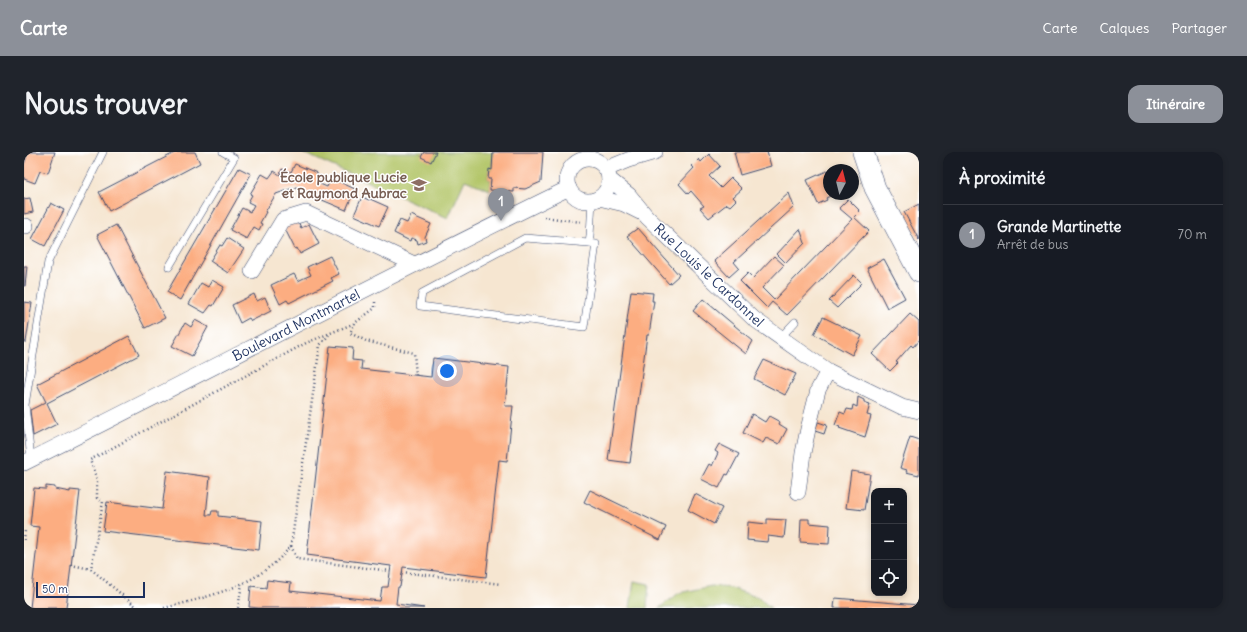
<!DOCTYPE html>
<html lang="fr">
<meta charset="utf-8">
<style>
body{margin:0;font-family:Delius,sans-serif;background:#20242c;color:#f1f3f6}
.controls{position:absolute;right:12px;bottom:12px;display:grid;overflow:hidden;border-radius:8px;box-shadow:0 2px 6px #0003}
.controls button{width:36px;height:36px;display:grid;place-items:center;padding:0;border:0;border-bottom:1px solid #363941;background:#171b24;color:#f1f3f6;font:20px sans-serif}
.compass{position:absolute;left:799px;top:12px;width:36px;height:36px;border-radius:50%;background:#171b24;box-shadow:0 2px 6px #0003;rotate:7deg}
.scale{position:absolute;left:12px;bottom:10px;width:109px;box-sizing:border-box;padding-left:4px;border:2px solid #1b2f5e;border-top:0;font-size:11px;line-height:14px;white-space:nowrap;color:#1b2f5e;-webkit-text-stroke:3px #fff;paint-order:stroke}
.you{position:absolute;left:423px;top:219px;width:14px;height:14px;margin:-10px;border:3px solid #fff;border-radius:50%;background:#1a73e8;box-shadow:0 0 0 6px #1a73e833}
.badge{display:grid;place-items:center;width:26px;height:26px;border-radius:50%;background:#8c9099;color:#fff;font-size:13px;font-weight:700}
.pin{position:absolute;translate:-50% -33px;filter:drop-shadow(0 1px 2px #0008)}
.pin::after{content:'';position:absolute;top:21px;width:14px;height:12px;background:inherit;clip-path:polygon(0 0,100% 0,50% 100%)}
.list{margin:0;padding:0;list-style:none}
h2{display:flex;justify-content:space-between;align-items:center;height:52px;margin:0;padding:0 16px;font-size:17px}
h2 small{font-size:13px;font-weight:400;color:#9ea1a6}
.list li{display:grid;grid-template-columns:26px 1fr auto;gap:12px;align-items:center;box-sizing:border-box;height:60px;padding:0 16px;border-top:1px solid #363941}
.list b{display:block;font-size:15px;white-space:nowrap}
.list p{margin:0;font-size:13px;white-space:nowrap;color:#9ea1a6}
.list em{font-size:13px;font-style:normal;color:#9ea1a6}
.icon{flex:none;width:22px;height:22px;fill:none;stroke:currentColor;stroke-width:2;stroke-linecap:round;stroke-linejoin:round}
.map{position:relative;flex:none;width:895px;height:456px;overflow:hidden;border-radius:12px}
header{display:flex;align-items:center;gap:24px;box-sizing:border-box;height:56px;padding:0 20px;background:#8c9099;color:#fff}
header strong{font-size:19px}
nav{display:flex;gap:22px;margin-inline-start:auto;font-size:14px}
.intro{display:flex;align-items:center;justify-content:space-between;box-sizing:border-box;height:96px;padding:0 24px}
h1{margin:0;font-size:28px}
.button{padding:10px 18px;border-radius:12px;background:#8c9099;color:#fff;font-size:14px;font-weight:700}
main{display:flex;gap:24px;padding:0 24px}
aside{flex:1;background:#171b24;border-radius:12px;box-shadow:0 2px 6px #0003}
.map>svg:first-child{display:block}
</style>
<header>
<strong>Carte</strong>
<nav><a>Carte</a><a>Calques</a><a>Partager</a></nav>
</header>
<div class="intro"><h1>Nous trouver</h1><a class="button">Itinéraire</a></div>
<main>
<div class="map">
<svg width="895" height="456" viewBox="0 0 895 456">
<rect width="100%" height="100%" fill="#fff"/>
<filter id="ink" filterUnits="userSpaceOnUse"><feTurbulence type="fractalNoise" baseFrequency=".025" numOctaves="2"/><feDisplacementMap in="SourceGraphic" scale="8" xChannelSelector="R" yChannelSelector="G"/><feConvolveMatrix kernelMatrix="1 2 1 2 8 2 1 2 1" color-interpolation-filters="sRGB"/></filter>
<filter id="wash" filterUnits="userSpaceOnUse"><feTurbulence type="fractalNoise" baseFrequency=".012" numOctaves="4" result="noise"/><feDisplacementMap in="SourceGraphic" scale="16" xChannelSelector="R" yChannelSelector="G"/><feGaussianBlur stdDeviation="0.9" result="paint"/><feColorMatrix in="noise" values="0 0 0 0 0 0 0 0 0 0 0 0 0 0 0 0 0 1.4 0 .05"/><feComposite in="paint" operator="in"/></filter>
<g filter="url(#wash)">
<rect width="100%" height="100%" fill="#f6e6d1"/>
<g fill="#b4c66a" stroke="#687a64">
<polygon points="277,0 469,0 468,18 465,17 464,27 467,27 466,38 441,28 424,66"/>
<polygon points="610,429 625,432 623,456 606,456"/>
<polygon points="687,434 707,436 735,446 747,456 635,456 655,441"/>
</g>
<g id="blocks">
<g fill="#fcad81">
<polygon points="4,0 31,0 24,21 16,19 11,31 0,27 0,13"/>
<polygon points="152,0 171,0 176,11 85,59 75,40"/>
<polygon points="400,0 412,0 407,10 397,5"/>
<polygon points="469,0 519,0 517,30 501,37 490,36 490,40 466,38 467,27 464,27 465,17 468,18"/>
<polygon points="710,0 743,0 747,14 716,23"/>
<polygon points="685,2 696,14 685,24 697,36 707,26 718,37 709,45 712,48 706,54 703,52 685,66 676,56 680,54 667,39 664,42 655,32 670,16 668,14 675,7 677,10"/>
<polygon points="271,12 293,21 293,23 299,26 296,32 303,35 307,26 331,37 322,58 291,45 291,44 272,35 252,42 241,60 242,60 236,71 238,72 235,78 230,75 223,87 206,78 218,56 226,60 230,53 224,50 228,43 226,42 238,22 245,26 250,19 256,23 258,17 267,20"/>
<polygon points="215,16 227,22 156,148 143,140"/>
<polygon points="805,18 805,42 810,42 802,46 803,48 794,52 783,28"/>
<polygon points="765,41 770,55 710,110 715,116 705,125 690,109"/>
<polygon points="338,45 345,48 346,47 364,55 355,74 330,63"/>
<polygon points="6,46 9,60 0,62 0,47"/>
<polygon points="824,47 836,59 830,65 845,79 763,163 748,150 743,156 716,129 724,121 729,126 750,104 760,113 738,136 750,148 828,67 815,56"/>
<polygon points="27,51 40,58 21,94 8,87"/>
<polygon points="895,52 895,88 880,60"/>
<polygon points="387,63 407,72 401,85 402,89 394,92 393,88 387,86 386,89 370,81 376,68 383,71"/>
<polygon points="274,69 277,76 285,72 295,92 276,102 273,96 271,97 260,75"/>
<polygon points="92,73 141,166 121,176 73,83"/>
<polygon points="614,76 655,123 645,132 603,84"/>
<polygon points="776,77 781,91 762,111 753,102"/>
<polygon points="203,86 220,97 204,121 186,109 196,93 198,94"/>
<polygon points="306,104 315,122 307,126 309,129 265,151 263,148 256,152 247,133 270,122 274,129 280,126 287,123 283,115"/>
<polygon points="860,107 881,146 863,156 843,116"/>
<polygon points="0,114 3,114 1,134 0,134"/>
<polygon points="830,123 838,131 813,156 805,149"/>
<polygon points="188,128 200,135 189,154 187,153 181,161 165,152 177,131 184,135"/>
<polygon points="607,139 629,141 628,149 630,149 625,183 623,183 606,311 584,308"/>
<polygon points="230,142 233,149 241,145 247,159 227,169 225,166 216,171 208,153"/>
<polygon points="679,147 729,189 722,202 669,159"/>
<polygon points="0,150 8,151 2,190 0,190"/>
<polygon points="886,162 895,170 895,188 889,195 887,193 872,210 874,211 866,219 848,202"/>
<polygon points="799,165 838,184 828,203 790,182"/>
<polygon points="171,168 184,175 168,204 148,194 161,171 167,175"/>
<polygon points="105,184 115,203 23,251 33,272 9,284 6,258 22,250 13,232"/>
<polygon points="306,194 329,196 328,208 338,209 337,217 407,225 409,206 485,215 481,254 489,254 483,309 475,308 462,425 379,415 376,435 374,435 372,452 400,456 235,456 225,455 227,434 242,436 243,428 267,431 266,439 356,449 358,435 364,435 367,414 283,403"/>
<polygon points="740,208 772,222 761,243 730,227"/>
<polygon points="834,245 840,248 840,250 846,252 843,263 847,264 841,285 815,276 816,275 811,273 816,260 821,262 823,257 828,258 829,253 833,255"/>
<polygon points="728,262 741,270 745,264 756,270 755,272 763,277 755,292 742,286 739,291 719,281"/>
<polygon points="794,270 803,273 800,282 791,279"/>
<polygon points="886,285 895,288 895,323 882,320 883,318 876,316"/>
<polygon points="695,292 715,302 704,323 702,322 695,336 677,327 685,312 688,314 694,301 691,299"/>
<polygon points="143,319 186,325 182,363 187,363 188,359 194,359 194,364 238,369 235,398 79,379 83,350 138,357"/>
<polygon points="827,319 846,322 840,358 822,356"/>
<polygon points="22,334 31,335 31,337 46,340 46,338 56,339 42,456 6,456 15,375 6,374 10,336 20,337 22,337"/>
<polygon points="566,338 642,375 636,388 560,350"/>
<polygon points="671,342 698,356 690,372 664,358"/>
<polygon points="743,367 762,368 760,386 744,384 743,390 723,388 724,370 743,372"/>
<polygon points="777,367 785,367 785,371 806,373 805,392 776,390"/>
<polygon points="811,446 895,453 895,456 810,456"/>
</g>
</g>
</g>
<g filter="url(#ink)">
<use href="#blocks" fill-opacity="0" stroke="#3c4a6f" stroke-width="1"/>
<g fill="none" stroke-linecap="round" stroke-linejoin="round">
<g stroke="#3c4a6f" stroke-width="8">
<g id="lane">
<polyline points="565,91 572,92 560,175 396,154 398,141 501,86 565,91 566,84 568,48"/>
<polyline points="145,115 210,6 199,0"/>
<polyline points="756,186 771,170"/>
<polyline points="7,307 1,253 24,110 79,0"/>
</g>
</g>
<g stroke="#3c4a6f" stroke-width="16">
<g id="street">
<circle cx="564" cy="28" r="21"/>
<polyline points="582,17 604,8 631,0"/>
<polyline points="585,27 605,43 623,65 730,167 804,219 878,255 895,259"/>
<polyline points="575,46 600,52 616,60"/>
<polyline points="0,74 2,74"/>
<polyline points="228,119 259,68 282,61 390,112"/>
<path d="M0,311C182,220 362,125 545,36"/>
<polyline points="774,340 779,301 784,277 794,238 804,219"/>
</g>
</g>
<g stroke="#3c4a6f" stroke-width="22">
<polyline id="secondary" points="839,0 851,36 895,120"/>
</g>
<g stroke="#3c4a6f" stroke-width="2.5" stroke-dasharray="1 3" stroke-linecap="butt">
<polyline points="520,65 557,70"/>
<polyline points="331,171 326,181 342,189 390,201 392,223"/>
<polyline points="0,388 1,378"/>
<polyline points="267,394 273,407 366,419"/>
<polyline points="47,413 67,417"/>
<polyline points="378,420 477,432"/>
<polyline points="114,456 67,417 79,350 73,346 73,328 66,308 282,191 331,171 351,156 351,148"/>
<path d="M140,456C173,448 218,437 244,416C253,410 260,402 267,394L296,193L305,183"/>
<polyline points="214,456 218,432"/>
</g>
<use href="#lane" stroke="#fff" stroke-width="7"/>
<use href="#street" stroke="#fff" stroke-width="15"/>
<use href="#secondary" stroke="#fff" stroke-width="21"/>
</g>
</g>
<defs>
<g id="school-bare" transform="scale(1.2)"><path d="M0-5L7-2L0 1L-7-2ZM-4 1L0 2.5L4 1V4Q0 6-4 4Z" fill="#8d6e63" stroke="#fff" stroke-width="2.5" paint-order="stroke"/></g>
</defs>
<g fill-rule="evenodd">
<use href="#school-bare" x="395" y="33"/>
</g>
<g text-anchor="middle" stroke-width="3" stroke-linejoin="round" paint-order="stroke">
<g font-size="14" font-weight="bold" fill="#785e54" stroke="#fff" text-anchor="end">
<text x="383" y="30">École publique Lucie<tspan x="383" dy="16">et Raymond Aubrac</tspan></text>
</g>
<g font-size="14" fill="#1b2f5e" stroke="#fff">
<text transform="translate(685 123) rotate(43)" y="5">Rue Louis le Cardonnel</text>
<text transform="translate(272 173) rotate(-27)" y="5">Boulevard Montmartel</text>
</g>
</g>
</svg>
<div class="controls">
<button>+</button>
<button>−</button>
<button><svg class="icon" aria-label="locate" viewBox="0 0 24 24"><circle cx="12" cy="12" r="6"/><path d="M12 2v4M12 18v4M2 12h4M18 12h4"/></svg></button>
</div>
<svg class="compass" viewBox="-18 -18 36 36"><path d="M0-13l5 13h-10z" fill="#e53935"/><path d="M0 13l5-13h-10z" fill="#9ea1a6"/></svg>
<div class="scale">50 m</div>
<div class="you"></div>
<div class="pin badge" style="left:477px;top:69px">1</div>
</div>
<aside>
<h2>À proximité<small></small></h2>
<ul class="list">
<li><span class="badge">1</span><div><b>Grande Martinette</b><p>Arrêt de bus</p></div><em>70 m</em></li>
</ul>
</aside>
</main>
